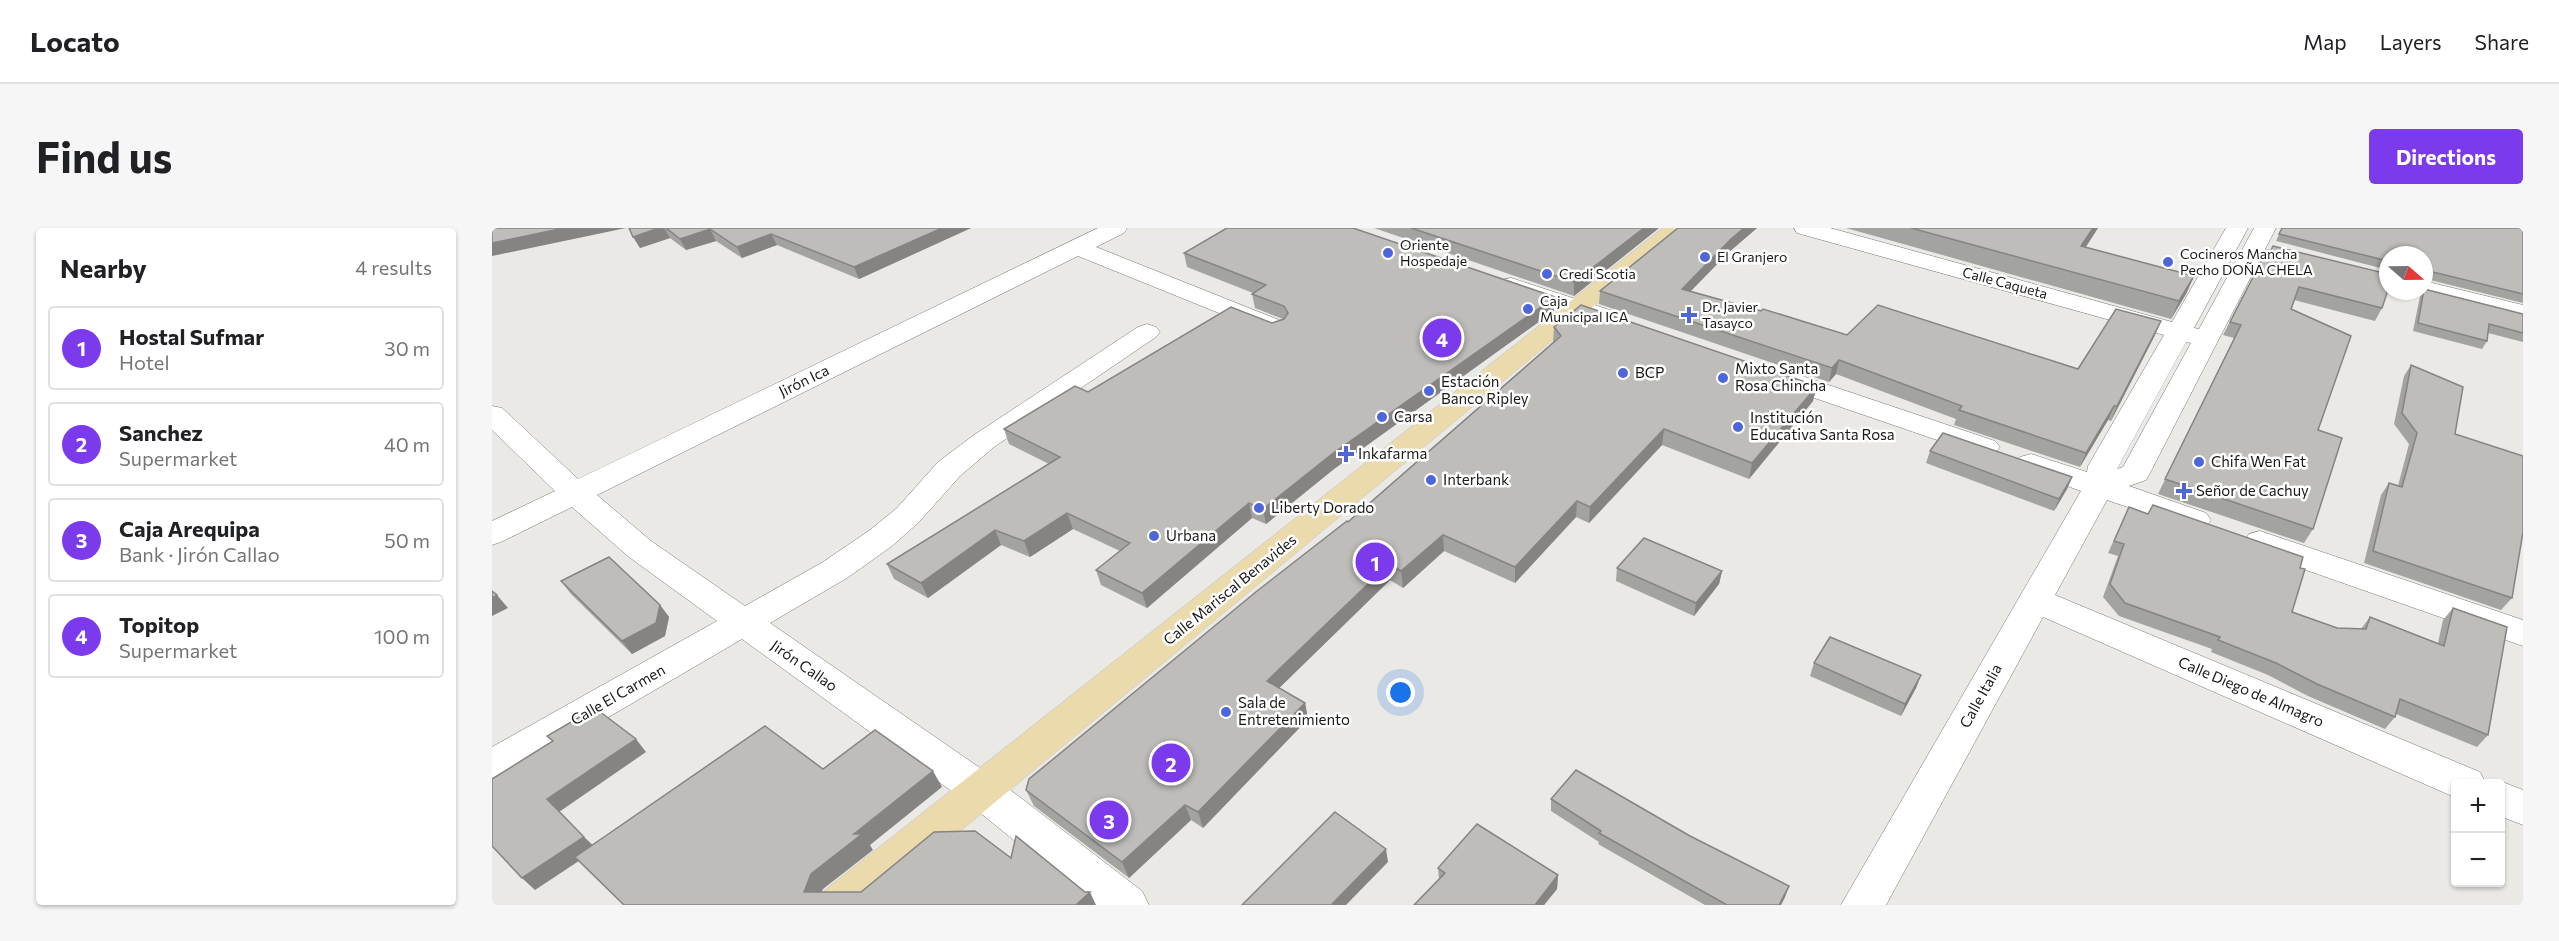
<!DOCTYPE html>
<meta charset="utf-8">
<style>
body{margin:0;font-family:Commissioner,sans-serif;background:#f6f6f6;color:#202124}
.controls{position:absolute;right:18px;bottom:18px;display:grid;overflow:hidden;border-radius:6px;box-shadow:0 2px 4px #0004}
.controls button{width:54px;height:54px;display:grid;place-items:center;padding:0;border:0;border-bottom:2px solid #e0e0e0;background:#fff;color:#202124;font:30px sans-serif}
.compass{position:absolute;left:1887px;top:18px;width:54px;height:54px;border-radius:50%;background:#fff;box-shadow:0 2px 4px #0004;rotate:110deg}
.you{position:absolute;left:909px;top:465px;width:21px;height:21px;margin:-15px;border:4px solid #fff;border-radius:50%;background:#1a73e8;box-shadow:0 0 0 9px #1a73e833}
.badge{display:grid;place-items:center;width:39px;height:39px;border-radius:50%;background:#7c3aed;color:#fff;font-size:20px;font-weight:700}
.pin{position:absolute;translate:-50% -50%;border:3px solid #fff;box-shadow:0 2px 6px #0006}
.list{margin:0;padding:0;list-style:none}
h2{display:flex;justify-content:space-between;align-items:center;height:78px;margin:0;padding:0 24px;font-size:26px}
h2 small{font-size:20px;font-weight:400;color:#757577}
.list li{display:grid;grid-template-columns:39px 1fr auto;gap:18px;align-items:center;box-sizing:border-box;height:84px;margin:0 12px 12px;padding:0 12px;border:2px solid #e0e0e0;border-radius:6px}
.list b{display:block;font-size:22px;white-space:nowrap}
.list p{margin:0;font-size:20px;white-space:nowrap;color:#757577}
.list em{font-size:20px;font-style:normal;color:#757577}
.map{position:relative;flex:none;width:2031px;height:677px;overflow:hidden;border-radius:6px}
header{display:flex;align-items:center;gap:36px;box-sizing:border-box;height:84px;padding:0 30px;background:#fff;border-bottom:2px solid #e0e0e0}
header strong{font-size:28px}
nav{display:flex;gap:33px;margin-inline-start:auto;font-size:21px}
.intro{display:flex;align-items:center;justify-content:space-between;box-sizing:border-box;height:144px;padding:0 36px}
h1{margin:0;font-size:42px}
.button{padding:15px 27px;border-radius:6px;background:#7c3aed;color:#fff;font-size:21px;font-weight:700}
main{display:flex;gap:36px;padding:0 36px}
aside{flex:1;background:#fff;border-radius:6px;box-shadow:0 2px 4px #0004}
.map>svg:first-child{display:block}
</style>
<header>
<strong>Locato</strong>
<nav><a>Map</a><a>Layers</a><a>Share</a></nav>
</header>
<div class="intro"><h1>Find us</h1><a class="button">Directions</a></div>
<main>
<aside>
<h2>Nearby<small>4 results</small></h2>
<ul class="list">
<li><span class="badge">1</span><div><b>Hostal Sufmar</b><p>Hotel</p></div><em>30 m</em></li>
<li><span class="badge">2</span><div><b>Sanchez</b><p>Supermarket</p></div><em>40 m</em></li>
<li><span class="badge">3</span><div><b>Caja Arequipa</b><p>Bank · Jirón Callao</p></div><em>50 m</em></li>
<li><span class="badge">4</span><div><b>Topitop</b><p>Supermarket</p></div><em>100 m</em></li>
</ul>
</aside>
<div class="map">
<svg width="2031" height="677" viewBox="0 0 2031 677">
<rect width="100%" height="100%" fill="#eae9e5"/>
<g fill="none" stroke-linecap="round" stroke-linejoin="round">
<g stroke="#7a7875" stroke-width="1">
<g id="minor">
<polygon points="606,0 635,0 632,5 604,19 787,92 791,97 787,102 778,105 769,102 586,28 105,267 159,313 253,378 331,334 378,302 405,280 446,234 482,207 646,99 655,96 664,99 668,104 664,109 502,219 468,248 427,294 400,318 355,350 278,395 504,551 650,663 657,677 602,677 476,575 250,411 14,549 0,554 0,519 225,393 137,329 80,279 11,313 0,317 0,293 63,263 0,202 0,178 10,180 86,251"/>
<path d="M1302,0H1338L1680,94L1734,0H1756L1702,100L1707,101L1762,0H1784L1658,245L1654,252L1637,258L1714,285L1719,292L1714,299L1703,302L1615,272L1563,367L1988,544L1994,556H1964V569L1960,568L1551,389L1394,677H1349L1589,263L1528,241L1524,235L1528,229L1539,226L1595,244L1596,238L1672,107L1305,5ZM1694,114L1699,115L1631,239L1625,241Z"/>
<polygon points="1019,50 1127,85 1131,90 1127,95 1118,98 1010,62 1007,57 1010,52"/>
<polygon points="1932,53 2031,77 2031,93 1923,65 1922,63 1932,63"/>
<polygon points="1280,138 1503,213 1508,219 1503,225 1493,228 1483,225 1270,152 1267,146 1270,140"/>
<polygon points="1768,303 2031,392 2031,418 1757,322 1752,314 1757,306"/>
<polygon points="2008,553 2031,562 2031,597 2008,588 2008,556 2001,556"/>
</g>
</g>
<g stroke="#c3c3c3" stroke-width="1">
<polygon id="primary" points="1171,0 1196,0 379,677 325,677 332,663"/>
</g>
<use href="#minor" fill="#fff" fill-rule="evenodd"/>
<use href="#primary" fill="#ebdbac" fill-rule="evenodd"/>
</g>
<g fill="#a3a39f">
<polygon points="137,0 479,0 367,51 285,17 250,30 224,13 194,22 178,10 148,20"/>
<polygon points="882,0 1167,0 1082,68"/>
<polygon points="1186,0 1265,0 1237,24 1199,63 1355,107 1586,141 1663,107 1619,193 1616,192 1588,239 1462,197 1464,191 1344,146 1337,154 1107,76 1108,63"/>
<polygon points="1354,0 1606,0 1594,19 1702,48 1694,66 1679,91"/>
<polygon points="1790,0 2031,0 2031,75 1934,51 1934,53 1932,57 1932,27 1896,27 1896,42 1784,13"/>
<polygon points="1775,22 1890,80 1883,93 1802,72 1799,81 1826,202 1821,301 1812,315 1666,266 1742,110 1731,107"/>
<polygon points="692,25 1062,83 842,241 774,296 760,290 655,380 609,357 604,342 628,323 581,301 538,329 509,317 436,370 402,351 395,336 557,236 517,216 512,201 596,164 791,91 763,80 760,66 761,65 695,39"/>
<polygon points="1931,63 2031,86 2031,114 1996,105 1995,113 1990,121 1921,103 1928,68"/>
<polygon points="1062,99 1321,173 1257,251 1170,217 1097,295 1084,289 1023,355 952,323 911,360 898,352 787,460 813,475 816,491 711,600 699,592 637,650 542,578 534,562 856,294 1061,114"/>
<polygon points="1919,137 1963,206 2020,370 2009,382 1872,335 1889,267 1897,255 1906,258 1917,216 1902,196 1912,148"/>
<polygon points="1438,223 1580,249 1575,261 1562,283 1434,235"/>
<polygon points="1637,279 1808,340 1800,384 1845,400 1869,401 1878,389 1946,415 1951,392 1961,380 1996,507 1985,519 1904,486 1903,489 1893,501 1816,468 1776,447 1719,424 1720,421 1627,388 1611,369 1626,328 1616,325"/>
<polygon points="1125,340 1230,343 1227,356 1202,388 1124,353"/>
<polygon points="69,353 168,377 177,389 173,408 140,426 79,366"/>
<polygon points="1322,435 1429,447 1424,460 1409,488 1318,448"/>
<polygon points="1059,571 1198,608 1297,658 1293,669 1289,677 1213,677 1106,616 1107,614 1059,583"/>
<polygon points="946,640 1066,647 1065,661 1052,677 922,677 947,651"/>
</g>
<g fill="#858482">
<polygon points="72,0 134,0 0,28 0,15"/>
<polygon points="167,0 172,0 178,10 148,20 141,9"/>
<polygon points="450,0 479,0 367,51 362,39"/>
<polygon points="1152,0 1167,0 1082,68 1082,54"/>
<polygon points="1252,0 1265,0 1237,24 1188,74 1190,61 1239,11"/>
<polygon points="1601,0 1606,0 1583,35 1589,18"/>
<polygon points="218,1 224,13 194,22 188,11"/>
<polygon points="279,6 285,17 250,30 245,19"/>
<polygon points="1702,48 1694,66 1679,91 1687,73"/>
<polygon points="1063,69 1062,83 842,241 774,296 771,281 840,226"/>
<polygon points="1669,93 1663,107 1619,193 1625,178"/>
<polygon points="1347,132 1344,146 1337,154 1340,140"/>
<polygon points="1325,158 1321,173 1257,251 1260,235"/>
<polygon points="1622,178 1616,192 1588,239 1594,225"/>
<polygon points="1172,201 1170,217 1097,295 1098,279"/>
<polygon points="1580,249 1575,261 1562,283 1567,271"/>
<polygon points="1085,273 1084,289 1023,355 1023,339"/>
<polygon points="757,275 760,290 655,380 650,365"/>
<polygon points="575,285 581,301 538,329 532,313"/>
<polygon points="503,302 509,317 436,370 429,355"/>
<polygon points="951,307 952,323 911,360 909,343"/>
<polygon points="897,336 898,352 778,469 775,453"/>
<polygon points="1230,343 1227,356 1202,388 1204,375"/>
<polygon points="5,367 16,380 0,388 0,370"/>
<polygon points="168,377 177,389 173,408 140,426 130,413"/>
<polygon points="1429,447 1424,460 1409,488 1413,476"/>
<polygon points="813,475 816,491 711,600 706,584"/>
<polygon points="144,511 154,524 67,584 55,571"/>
<polygon points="441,543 450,559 378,617 381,622 331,661 324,677 312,664 319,646 362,606"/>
<polygon points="693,577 699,592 637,650 630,634"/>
<polygon points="92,609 105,621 43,662 30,650"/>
<polygon points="894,621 896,634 854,677 839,677"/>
<polygon points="1066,647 1065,661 1052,677 1043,677"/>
<polygon points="1297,658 1293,669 1289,677 1287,677"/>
<polygon points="598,664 604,677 584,677"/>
</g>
<g fill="#bebdb9" stroke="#858482" stroke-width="1.5">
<polygon points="0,0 72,0 0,15"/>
<polygon points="137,0 167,0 141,9"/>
<polygon points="174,0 450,0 362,39 279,6 245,19 218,1 188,11"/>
<polygon points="735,0 861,0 1063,69 840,226 771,281 757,275 650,365 604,342 638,315 575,285 532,313 503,302 429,355 395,336 568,229 512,201 583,158 596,164 739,79 780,95 792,91 796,85 792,78 760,66 774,57 692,25"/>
<polygon points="919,0 1152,0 1082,54"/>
<polygon points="1186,0 1252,0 1239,11 1190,61 1269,83 1271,81 1355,107 1386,77 1586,141 1624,81 1669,93 1625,178 1622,178 1594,225 1467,182 1470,178 1347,132 1340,140 1108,63"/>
<polygon points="1419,0 1601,0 1589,18 1702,48 1687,73"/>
<polygon points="1790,0 2031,0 2031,66 1937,43 1934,46 1934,53 1934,51 1932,51 1932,27 1896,27 1896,33 1787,6"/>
<polygon points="1781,18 1896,46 1896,62 1890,80 1807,59 1799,81 1859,108 1826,202 1850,210 1821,301 1673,251 1749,97 1738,94 1775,22 1779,22"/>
<polygon points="1932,61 2031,86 2031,105 1997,96 1995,113 1926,95"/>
<polygon points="1089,77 1325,158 1260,235 1172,201 1098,279 1085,273 1023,339 951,307 909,343 897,336 775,453 813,475 706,584 693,577 630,634 534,562 537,551 765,363 855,293 856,294 1069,108 1062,99"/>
<polygon points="1919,137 1971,159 1963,206 2031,228 2031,304 2020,370 1881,323 1897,255 1910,259 1925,205 1910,185"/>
<polygon points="1451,205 1580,249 1567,271 1438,223"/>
<polygon points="1661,277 1811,329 1808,340 1813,341 1800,384 1845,400 1874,401 1878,389 1952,418 1961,380 2015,399 1996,507 1908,471 1903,489 1825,456 1784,435 1726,412 1728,409 1633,375 1618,356 1632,316 1622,313 1637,279 1656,286"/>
<polygon points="1152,310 1230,343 1204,375 1125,340"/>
<polygon points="117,329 168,377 164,395 130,413 69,353"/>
<polygon points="0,363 5,367 0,370"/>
<polygon points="1338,409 1429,447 1413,476 1322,435"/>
<polygon points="103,480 144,511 55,571 92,609 30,650 0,618 0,551 61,513 55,508"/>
<polygon points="273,498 331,541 383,502 441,543 362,606 370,606 319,646 312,664 369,664 442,604 483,603 519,630 524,608 593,664 598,664 584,677 132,677 83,629"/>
<polygon points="1084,542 1198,608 1297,658 1287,677 1235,677 1107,605 1109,603 1059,571"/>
<polygon points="843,584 894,621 839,677 750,677"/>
<polygon points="985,596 1066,647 1043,677 922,677 953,645 946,640"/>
</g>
<g fill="#4f66db" stroke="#fff" stroke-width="2">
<circle cx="896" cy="25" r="6"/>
<circle cx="1213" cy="29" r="6"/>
<circle cx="1676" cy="34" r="6"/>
<circle cx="1055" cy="46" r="6"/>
<circle cx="1036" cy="81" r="6"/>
<path d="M1194 78h6v6h6v6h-6v6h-6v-6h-6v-6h6z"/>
<circle cx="1131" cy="145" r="6"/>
<circle cx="1231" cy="150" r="6"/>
<circle cx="937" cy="163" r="6"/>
<circle cx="890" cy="189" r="6"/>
<circle cx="1246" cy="199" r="6"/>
<path d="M851 217h6v6h6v6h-6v6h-6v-6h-6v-6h6z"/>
<circle cx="1707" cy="234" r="6"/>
<circle cx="939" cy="252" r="6"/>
<path d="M1689 254h6v6h6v6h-6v6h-6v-6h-6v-6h6z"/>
<circle cx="767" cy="280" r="6"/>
<circle cx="662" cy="308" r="6"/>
<circle cx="734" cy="484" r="6"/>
</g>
<g text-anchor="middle" stroke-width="5" stroke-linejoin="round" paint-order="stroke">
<g font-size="14" fill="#191918" stroke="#fff" text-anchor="start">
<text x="908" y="22">Oriente<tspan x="908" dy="16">Hospedaje</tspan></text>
<text x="1688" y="31">Cocineros Mancha<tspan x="1688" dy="16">Pecho DOÑA CHELA</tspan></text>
<text x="1225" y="34">El Granjero</text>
<text x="1067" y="51">Credi Scotia</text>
<text x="1048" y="78">Caja<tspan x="1048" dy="16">Municipal ICA</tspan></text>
<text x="1210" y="84">Dr. Javier<tspan x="1210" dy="16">Tasayco</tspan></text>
</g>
<g font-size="14" fill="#191918" stroke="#fff">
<text transform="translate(1513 55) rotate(15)" y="5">Calle Caqueta</text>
</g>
<g font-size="15" fill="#191918" stroke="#fff" text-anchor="start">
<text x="1243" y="146">Mixto Santa<tspan x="1243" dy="17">Rosa Chincha</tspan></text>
<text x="1143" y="150">BCP</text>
<text x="949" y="159">Estación<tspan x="949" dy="17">Banco Ripley</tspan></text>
<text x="902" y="194">Carsa</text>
<text x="1258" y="195">Institución<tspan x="1258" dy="17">Educativa Santa Rosa</tspan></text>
<text x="866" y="231">Inkafarma</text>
<text x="1719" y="239">Chifa Wen Fat</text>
<text x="951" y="257">Interbank</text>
<text x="1704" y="268">Señor de Cachuy</text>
<text x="779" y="285">Liberty Dorado</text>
<text x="674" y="313">Urbana</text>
<text x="746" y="480">Sala de<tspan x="746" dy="17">Entretenimiento</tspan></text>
</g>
<g font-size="15" fill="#191918" stroke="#fff">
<text transform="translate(312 153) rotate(-26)" y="5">Jirón Ica</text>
<text transform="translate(738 362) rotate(-39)" y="5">Calle Mariscal Benavides</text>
<text transform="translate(312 438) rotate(35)" y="5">Jirón Callao</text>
<text transform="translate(1759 464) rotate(23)" y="5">Calle Diego de Almagro</text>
<text transform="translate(126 467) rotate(-30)" y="5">Calle El Carmen</text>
<text transform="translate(1489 468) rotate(-61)" y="5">Calle Italia</text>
</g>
</g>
</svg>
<div class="controls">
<button>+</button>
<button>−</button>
</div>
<svg class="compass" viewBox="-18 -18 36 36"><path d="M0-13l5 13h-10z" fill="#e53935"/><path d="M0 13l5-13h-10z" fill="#757577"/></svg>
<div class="you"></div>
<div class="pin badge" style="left:883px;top:334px">1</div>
<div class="pin badge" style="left:679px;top:535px">2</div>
<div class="pin badge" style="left:617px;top:592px">3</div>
<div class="pin badge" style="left:950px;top:110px">4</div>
</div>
</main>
